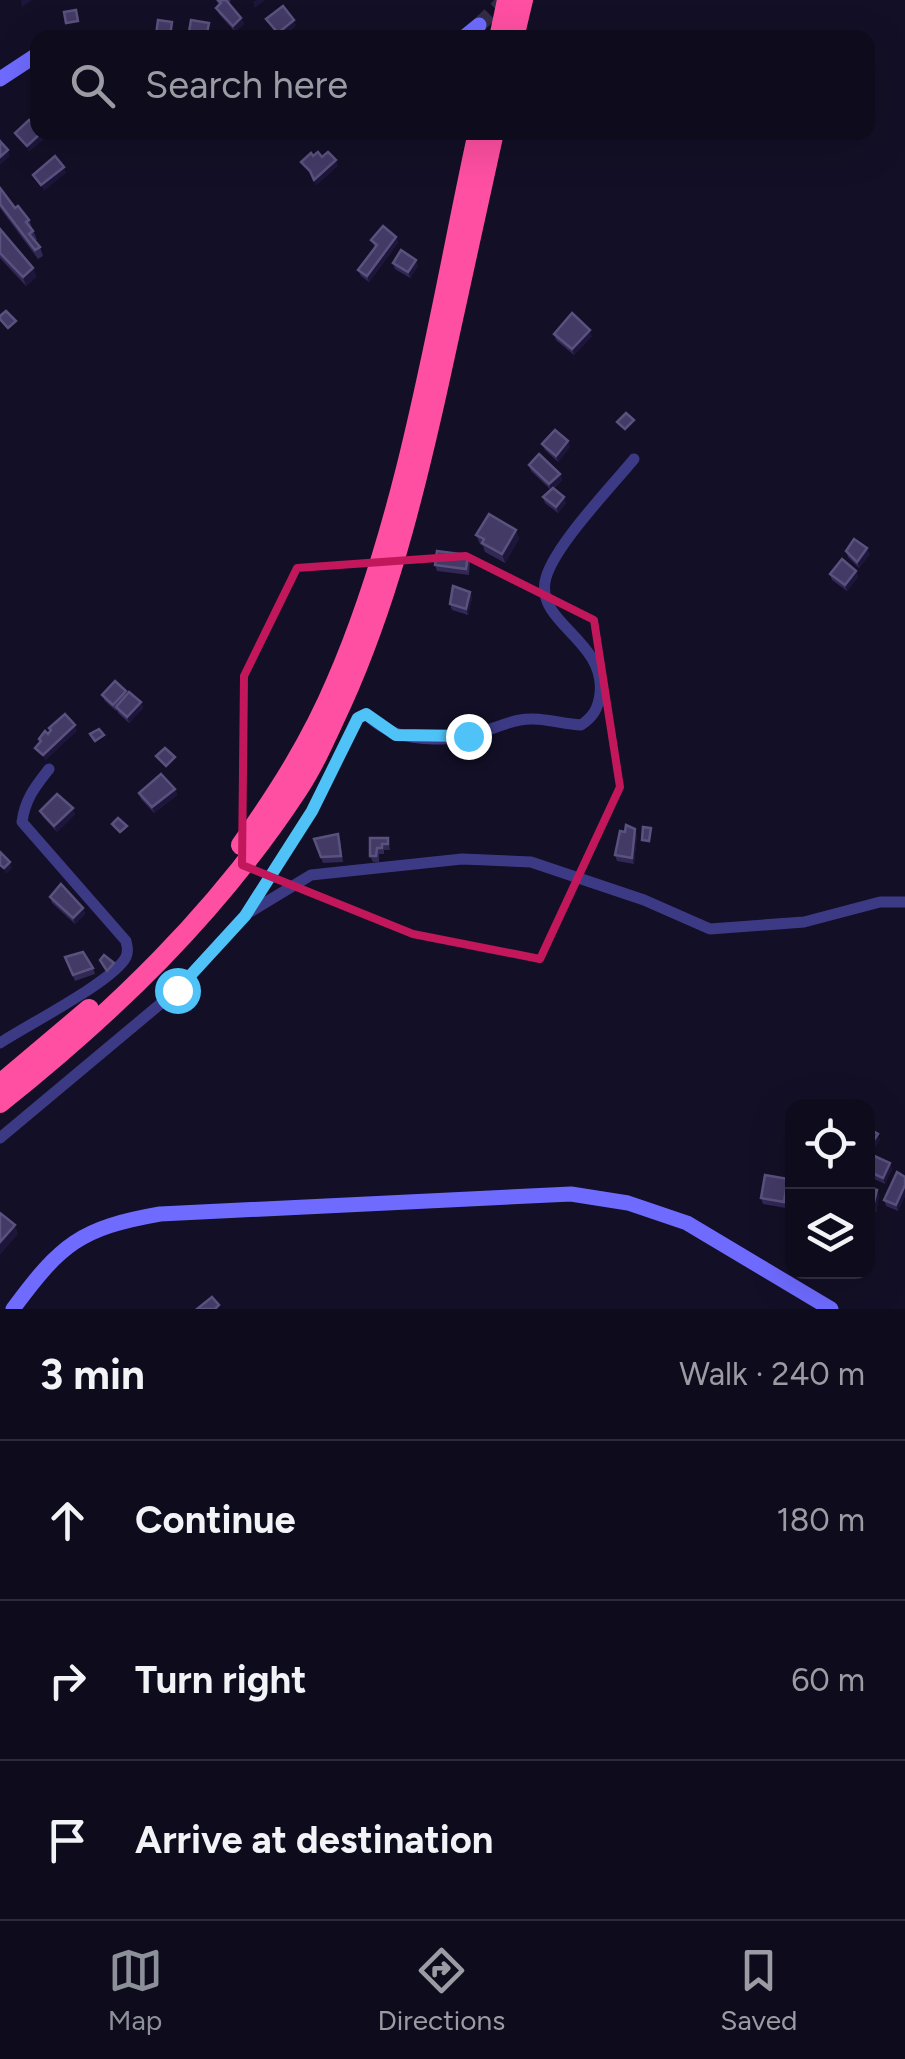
<!DOCTYPE html>
<meta charset="utf-8">
<style>
body{margin:0;font-family:Figtree,sans-serif;background:#171425;color:#f1f3f6}
.controls{position:absolute;right:30px;bottom:30px;display:grid;overflow:hidden;border-radius:20px;box-shadow:0 10px 40px #0002}
.controls button{width:90px;height:90px;display:grid;place-items:center;padding:0;border:0;border-bottom:2px solid #2e2b3b;background:#0e0b1c;color:#f1f3f6;font:50px sans-serif}
.stop{position:absolute;width:30px;height:30px;margin:-22px;border:8px solid #4fc3f7;border-radius:50%;background:#fff}
.stop.end{background:#4fc3f7;border-color:#fff;box-shadow:0 2px 10px #0008}
.list{margin:0;padding:0;list-style:none}
h2{display:flex;justify-content:space-between;align-items:center;height:130px;margin:0;padding:0 40px;font-size:42px}
h2 small{font-size:32px;font-weight:400;color:#9b9ba3}
.list li{display:grid;grid-template-columns:65px 1fr auto;gap:30px;align-items:center;box-sizing:border-box;height:160px;padding:0 40px;border-top:2px solid #2e2b3b}
.list b{display:block;font-size:38px;white-space:nowrap}
.list em{font-size:32px;font-style:normal;color:#9b9ba3}
.icon{flex:none;width:55px;height:55px;fill:none;stroke:currentColor;stroke-width:2;stroke-linecap:round;stroke-linejoin:round}
.map{position:relative;flex:none;width:905px;height:1309px;overflow:hidden}
.search{position:absolute;background:#0e0b1c;box-shadow:0 10px 40px #0002;left:30px;right:30px;top:30px;height:110px;display:flex;align-items:center;gap:25px;box-sizing:border-box;padding:0 35px;border-radius:20px;color:#9b9ba3;font-size:38px}
.sheet{height:610px;background:#0e0b1c}
nav{display:flex;justify-content:space-around;align-items:center;box-sizing:border-box;height:140px;border-top:2px solid #2e2b3b;background:#0e0b1c;font-size:28px;color:#9b9ba3}
nav a{display:grid;justify-items:center;gap:5px}
nav .on{color:#8c9099}
.map>svg:first-child{display:block}
</style>
<div class="map">
<svg width="905" height="1309" viewBox="0 0 905 1309">
<rect width="100%" height="100%" fill="#130f26"/>
<g fill="none" stroke-linecap="round" stroke-linejoin="round">
<polyline stroke="#312d47" stroke-width="15" stroke-dasharray="15 8" stroke-linecap="butt" points="479,25 505,0"/>
<g stroke="#3d3a85" stroke-width="11">
<path d="M247,912L312,811L357,718L366,714C391,741 433,742 468,736C485,733 502,723 520,720C539,716 561,724 581,725C593,717 598,709 600,694C606,641 538,624 545,582C550,550 612,486 634,459"/>
<path d="M0,1043C27,1025 114,981 126,957C129,950 127,947 126,941L22,822C25,799 35,787 49,769"/>
<polyline points="0,1138 177,990 245,915 311,875 462,859 531,862 644,900 710,929 804,922 880,902 905,902"/>
</g>
<g stroke="#6f6bff" stroke-width="15">
<polyline points="463,38 479,25"/>
<polyline points="0,79 38,54"/>
<path d="M13,1309C61,1244 80,1228 160,1214L571,1194L628,1203L687,1223L831,1309"/>
</g>
<g stroke="#ff4fa3" stroke-width="20">
<polyline points="499,38 507,0"/>
<polyline points="514,38 523,0"/>
<path d="M241,845C278,793 311,741 336,682C409,514 439,311 478,132"/>
<polyline points="0,1084 89,1009"/>
<path d="M0,1103C114,1012 216,914 297,791C315,764 328,733 342,703C387,603 413,499 437,392C456,306 475,219 494,132"/>
</g>
</g>
<g fill="#312854">
<polygon points="216,0 231,0 229,3 241,18 244,24 235,32 219,14 216,8 219,5"/>
<polygon points="0,188 15,208 29,220 37,240 35,241 40,247 43,256 38,259 0,208"/>
<polygon points="0,229 33,268 36,277 26,286 0,258"/>
<polygon points="396,237 398,243 369,282 361,276 358,270 375,248 371,240"/>
<polygon points="393,263 418,266 410,278 395,269"/>
<polygon points="554,334 592,336 574,355 556,340"/>
<polygon points="542,444 570,447 558,462 545,450"/>
<polygon points="529,465 560,474 562,480 553,489 566,503 558,513 545,503 543,497 551,490 531,471"/>
<polygon points="516,530 519,539 505,563 485,552 483,546 480,544 476,535"/>
<polygon points="846,551 870,554 859,568 848,557"/>
<polygon points="468,555 470,561 469,575 437,571 435,565"/>
<polygon points="856,571 858,577 847,591 832,580 830,574"/>
<polygon points="470,592 472,598 468,615 452,610 450,604"/>
<polygon points="127,694 141,702 143,708 129,723 118,713 117,710 116,711 105,701 102,695"/>
<polygon points="175,789 177,795 154,813 141,799 139,793"/>
<polygon points="40,811 75,814 57,832 43,817"/>
<polygon points="625,832 637,835 634,864 617,861 615,855"/>
<polygon points="388,838 390,850 384,850 384,854 379,854 379,862 373,862 370,856"/>
<polygon points="314,839 340,840 343,862 323,863"/>
<polygon points="50,897 83,908 85,914 75,924 52,903"/>
<polygon points="65,957 93,968 95,974 75,981"/>
<polygon points="868,1160 892,1169 885,1184 868,1176"/>
<polygon points="905,1177 905,1196 898,1211 886,1206 884,1200"/>
<polygon points="788,1179 790,1185 786,1208 763,1204 761,1198"/>
<polygon points="868,1188 877,1190 879,1196 876,1212 868,1211"/>
</g>
<g fill="#1d163a">
<polygon points="21,0 32,0 22,7"/>
<polygon points="256,0 265,0 255,8 253,2"/>
<polygon points="241,18 244,24 235,32 233,26"/>
<polygon points="294,20 296,26 282,38 280,38 278,33"/>
<polygon points="41,133 44,139 29,152 27,146"/>
<polygon points="8,150 10,156 0,165 0,157"/>
<polygon points="336,160 338,166 316,186 314,180"/>
<polygon points="64,167 66,173 44,191 41,185"/>
<polygon points="396,237 398,243 369,282 367,276"/>
<polygon points="416,260 418,266 410,278 408,272"/>
<polygon points="33,268 36,277 26,286 23,277"/>
<polygon points="590,330 592,336 574,355 572,349"/>
<polygon points="568,441 570,447 558,462 556,456"/>
<polygon points="560,474 562,480 551,490 549,484"/>
<polygon points="564,497 566,503 558,513 556,507"/>
<polygon points="516,530 519,539 505,563 502,554"/>
<polygon points="867,548 870,554 859,568 857,562"/>
<polygon points="856,571 858,577 847,591 845,585"/>
<polygon points="470,592 472,598 468,615 466,609"/>
<polygon points="141,702 143,708 129,723 127,717"/>
<polygon points="75,725 77,731 45,761 43,755"/>
<polygon points="175,789 177,795 154,813 152,807"/>
<polygon points="73,808 75,814 57,832 54,826"/>
<polygon points="635,829 637,835 634,864 632,858"/>
<polygon points="10,862 12,868 6,874 4,868"/>
<polygon points="83,908 85,914 75,924 73,918"/>
<polygon points="878,1134 880,1140 874,1149 872,1143"/>
<polygon points="890,1163 892,1169 885,1184 883,1178"/>
<polygon points="788,1179 790,1185 786,1208 784,1202"/>
<polygon points="905,1185 905,1196 898,1211 896,1205"/>
<polygon points="877,1190 879,1196 876,1212 873,1206"/>
<polygon points="15,1225 18,1234 0,1255 0,1242"/>
</g>
<g fill="#433a66" stroke="#5a527e" stroke-width="2.5">
<polygon points="218,0 226,0 241,18 233,26 216,8 221,3"/>
<polygon points="283,6 294,20 278,33 266,19"/>
<polygon points="76,10 78,21 66,23 64,12"/>
<polygon points="158,20 172,22 170,36 156,35"/>
<polygon points="191,20 209,23 206,38 188,38"/>
<polygon points="29,120 38,129 38,132 41,133 27,146 15,133"/>
<polygon points="0,141 8,150 0,157"/>
<polygon points="318,152 322,157 328,152 336,160 314,180 310,171 301,162 311,153 313,156"/>
<polygon points="55,156 64,167 41,185 33,175"/>
<polygon points="0,188 15,208 18,206 29,220 26,222 33,231 29,234 40,247 35,250 0,204"/>
<polygon points="383,226 396,237 367,276 358,270 377,245 371,240"/>
<polygon points="0,229 33,268 23,277 0,253"/>
<polygon points="401,250 416,260 408,272 393,263"/>
<polygon points="6,311 16,321 8,328 0,319 0,316"/>
<polygon points="572,313 590,330 572,349 554,334"/>
<polygon points="626,413 634,420 625,429 617,422"/>
<polygon points="555,430 568,441 556,456 542,444"/>
<polygon points="539,454 560,474 549,484 529,465"/>
<polygon points="553,488 564,497 556,507 543,497"/>
<polygon points="489,514 516,530 502,554 482,543 484,539 476,535"/>
<polygon points="854,539 867,548 857,562 846,551"/>
<polygon points="437,551 468,555 466,569 435,565"/>
<polygon points="842,559 856,571 845,585 830,574"/>
<polygon points="453,586 470,592 466,609 450,604"/>
<polygon points="115,681 126,691 113,705 102,695"/>
<polygon points="129,692 141,702 127,717 116,707"/>
<polygon points="65,714 75,725 43,755 35,748 41,741 39,739 45,731 48,734 51,730 49,728"/>
<polygon points="99,729 104,735 95,741 90,734"/>
<polygon points="165,748 175,757 166,766 156,756"/>
<polygon points="161,774 175,789 152,807 139,793"/>
<polygon points="57,794 73,808 54,826 40,811"/>
<polygon points="118,818 127,826 120,832 112,824"/>
<polygon points="626,825 635,829 632,858 615,855 620,831 625,832"/>
<polygon points="643,827 651,828 649,841 642,840"/>
<polygon points="338,834 341,856 321,857 314,839"/>
<polygon points="370,838 388,838 388,844 382,844 382,848 377,848 376,856 370,856"/>
<polygon points="0,852 10,862 4,868 0,865"/>
<polygon points="61,884 83,908 73,918 50,897"/>
<polygon points="83,952 93,968 73,975 65,957"/>
<polygon points="104,955 114,963 107,971 100,960"/>
<polygon points="868,1128 878,1134 872,1143 868,1140"/>
<polygon points="870,1154 890,1163 883,1178 868,1171 868,1160"/>
<polygon points="897,1172 905,1177 905,1185 896,1205 884,1200"/>
<polygon points="765,1175 788,1179 784,1202 761,1198"/>
<polygon points="868,1188 877,1190 873,1206 868,1205"/>
<polygon points="0,1213 15,1225 0,1242"/>
<polygon points="212,1297 219,1305 215,1309 197,1309"/>
</g>
<g fill="none" stroke-linecap="round" stroke-linejoin="round">
<polyline stroke="#4fc3f7" stroke-width="12" points="177,990 245,916 312,811 358,718 366,714 396,735 468,736"/>
</g>
<path fill="none" stroke="#c2185b" stroke-width="8" stroke-linejoin="round" d="M466,556L594,620L620,787L540,959L413,934L242,865L244,676L297,568Z"/>
</svg>
<div class="controls">
<button><svg class="icon" aria-label="locate" viewBox="0 0 24 24"><circle cx="12" cy="12" r="6"/><path d="M12 2v4M12 18v4M2 12h4M18 12h4"/></svg></button>
<button><svg class="icon" aria-label="layers" viewBox="0 0 24 24"><path d="M12 4l9 5-9 5-9-5zM3 14l9 5 9-5"/></svg></button>
</div>
<div class="stop" style="left:177px;top:990px"></div>
<div class="stop end" style="left:468px;top:736px"></div>
<div class="search"><svg class="icon" aria-label="search" viewBox="0 0 24 24"><circle cx="10" cy="10" r="6"/><path d="M15 15l6 6"/></svg>Search here</div>
</div>
<section class="sheet">
<h2>3 min<small>Walk · 240 m</small></h2>
<ul class="list">
<li><svg class="icon" aria-label="ahead" viewBox="0 0 24 24"><path d="M12 20V5M6 11l6-6 6 6"/></svg><div><b>Continue</b></div><em>180 m</em></li>
<li><svg class="icon" aria-label="right" viewBox="0 0 24 24"><path d="M7 20v-9h11M14 6l5 5-5 5"/></svg><div><b>Turn right</b></div><em>60 m</em></li>
<li><svg class="icon" aria-label="arrive" viewBox="0 0 24 24"><path d="M6 21V4h12l-3 4 3 4H6"/></svg><div><b>Arrive at destination</b></div></li>
</ul>
</section>
<nav>
<a class="on"><svg class="icon" aria-label="map" viewBox="0 0 24 24"><path d="M3 6l6-2 6 2 6-2v14l-6 2-6-2-6 2zM9 4v14M15 6v14"/></svg>Map</a>
<a><svg class="icon" aria-label="directions" viewBox="0 0 24 24"><path d="M12 3l9 9-9 9-9-9zM9 14v-3h6M13 9l2 2-2 2"/></svg>Directions</a>
<a><svg class="icon" aria-label="saved" viewBox="0 0 24 24"><path d="M7 4h10v16l-5-4-5 4z"/></svg>Saved</a>
</nav>
